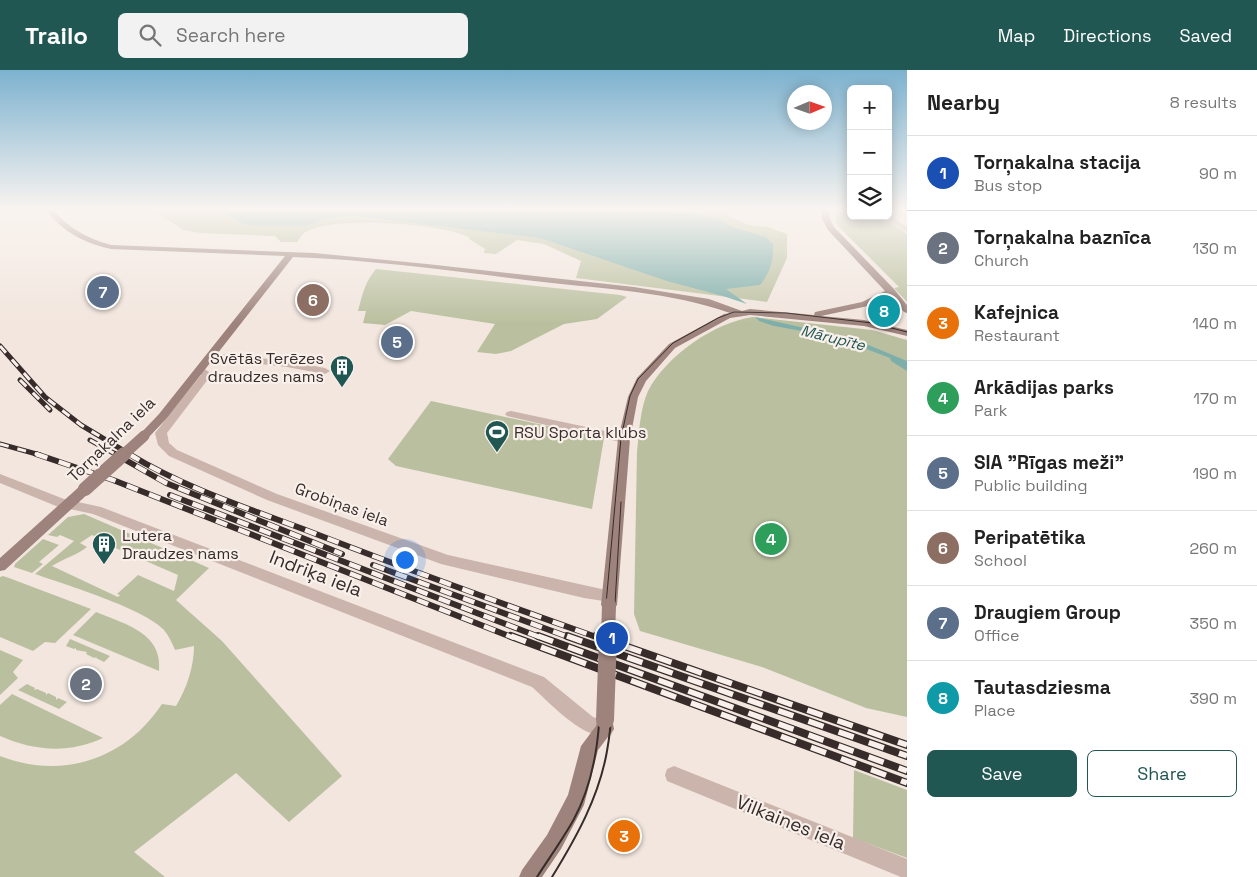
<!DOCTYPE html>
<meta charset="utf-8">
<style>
body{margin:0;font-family:"Space Grotesk",sans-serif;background:#f2f2f2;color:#222}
.controls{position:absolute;right:15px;top:15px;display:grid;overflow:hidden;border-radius:8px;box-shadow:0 2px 12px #0003}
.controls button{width:45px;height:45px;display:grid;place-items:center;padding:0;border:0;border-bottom:1px solid #e0e0e0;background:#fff;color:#222;font:25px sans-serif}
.compass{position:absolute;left:787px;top:15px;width:45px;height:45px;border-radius:50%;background:#fff;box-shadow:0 2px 12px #0003;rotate:88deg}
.you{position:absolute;left:404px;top:489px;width:18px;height:18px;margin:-12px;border:4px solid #fff;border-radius:50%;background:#1a73e8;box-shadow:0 0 0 8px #1a73e833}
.badge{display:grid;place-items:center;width:32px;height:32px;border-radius:50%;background:#215753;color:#fff;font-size:16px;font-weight:700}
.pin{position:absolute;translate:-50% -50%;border:2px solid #fff;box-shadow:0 1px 5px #0006}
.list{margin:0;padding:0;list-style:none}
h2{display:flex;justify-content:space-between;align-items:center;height:65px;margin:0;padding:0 20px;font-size:21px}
h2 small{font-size:16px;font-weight:400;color:#767676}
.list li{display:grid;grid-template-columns:32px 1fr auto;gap:15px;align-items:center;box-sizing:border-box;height:75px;padding:0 20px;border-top:1px solid #e0e0e0}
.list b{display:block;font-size:19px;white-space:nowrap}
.list p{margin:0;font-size:16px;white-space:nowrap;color:#767676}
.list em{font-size:16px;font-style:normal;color:#767676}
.actions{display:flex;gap:10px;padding:15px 20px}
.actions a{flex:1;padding:11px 0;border:1px solid #215753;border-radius:8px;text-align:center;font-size:18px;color:#215753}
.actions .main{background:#215753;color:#fff}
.icon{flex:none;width:28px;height:28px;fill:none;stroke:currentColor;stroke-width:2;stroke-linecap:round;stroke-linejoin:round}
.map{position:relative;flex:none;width:907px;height:807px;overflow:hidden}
header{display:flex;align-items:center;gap:30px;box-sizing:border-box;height:70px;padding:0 25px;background:#215753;color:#fff}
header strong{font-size:24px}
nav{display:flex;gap:28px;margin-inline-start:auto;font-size:18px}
.search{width:350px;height:45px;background:#f2f2f2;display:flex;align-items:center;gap:12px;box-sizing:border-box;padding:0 18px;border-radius:8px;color:#767676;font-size:19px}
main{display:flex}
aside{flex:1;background:#fff}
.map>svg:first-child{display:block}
</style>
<header>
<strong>Trailo</strong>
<div class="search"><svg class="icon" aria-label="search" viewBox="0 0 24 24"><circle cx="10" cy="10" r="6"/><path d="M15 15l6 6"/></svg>Search here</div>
<nav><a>Map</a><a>Directions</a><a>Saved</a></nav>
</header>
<main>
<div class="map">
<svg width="907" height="807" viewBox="0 0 907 807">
<rect width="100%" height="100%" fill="#f2e6de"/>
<g fill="#bac09f" fill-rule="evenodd">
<path d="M152,140H729L728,146L749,155L768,157L787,164V188L767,232L576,208L581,191L544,174L517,170L496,184L484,183L485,179L469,169L470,168C445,153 329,145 304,163C301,165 299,170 297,172H281L275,166L201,163L184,160Z"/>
<polygon points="836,140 851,140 851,146 883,146 907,164 907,232 894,218 899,217 838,156 836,152"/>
<path d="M376,199L620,225L627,227L597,249L564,254L511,281L496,284L477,282L495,254L411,241L385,255L363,253L366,241H358C363,223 364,214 376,199Z"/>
<path d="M753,247L872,260L907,270V647L866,638L762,597L640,561L634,544L637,382C639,362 640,339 648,321C666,286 715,252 753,247Z"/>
<polygon points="431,331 604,368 592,439 396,396 388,389"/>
<path d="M84,444L209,498L176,530L222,571L342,706L289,752L236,703L134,782L165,807H0V686C61,710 125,690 162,634L176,636C187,618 194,596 194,576L175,580C172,573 169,566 164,560C143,538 66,515 35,504L74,471L60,465L57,467L48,465L68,447ZM92,465L106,471L104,473L178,505L174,521L138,505L117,524L120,525L118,527L52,496C65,488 77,485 87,477L80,473Z"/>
<polygon points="43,469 59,475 39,492 43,494 32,503 14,497 15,494"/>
<polygon points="3,506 9,508 91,539 55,573 45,572 33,581 0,567 0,507"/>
<path d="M96,542C125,554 163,563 159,601L73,565Z"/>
<polygon points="70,569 110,586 104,592 96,588 97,587 94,588 86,584 87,582 76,580 76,578 74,579 66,576"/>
<polygon points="0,580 23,590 13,602 18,608 0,625"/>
<polygon points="27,614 35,618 34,620 37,619 46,623 46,625 48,623 56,627 56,630 58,628 67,632 59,639 18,620"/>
<path d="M12,624L103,668C69,684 34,681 0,666V635Z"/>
<polygon points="854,700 907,720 907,788 853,768"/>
</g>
<g fill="#7eaea9">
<path d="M219,140H665L716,148L732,157L766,167L773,174C774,190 770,203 760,215L726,219L747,234L723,226L667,211L540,168L356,146L330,148L304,156H257L243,154Z"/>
<polygon points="755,247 854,269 907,291 907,301 891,291 890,288 835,267 774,256 759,251"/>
</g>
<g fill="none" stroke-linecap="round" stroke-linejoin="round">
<g fill="#cab4ab" fill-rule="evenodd">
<polygon points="888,144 907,157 907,162 885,148"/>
<polygon points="211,283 287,291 325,298 330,301 325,304 287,297 207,288 207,284"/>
<polygon points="200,296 212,304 167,363 169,373 177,380 277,424 448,485 615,522 618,526 615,530 610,532 584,528 441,494 267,430 169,386 158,375 155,363 201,305 195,299"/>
<polygon points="511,341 624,365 630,369 624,373 507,346 505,344 507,342"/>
<path d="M0,404L64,429L101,437L544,607L593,647L611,653L614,659L611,665C587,674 549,632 532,617L93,444L56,436L0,413Z"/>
<polygon points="674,696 907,789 907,807 901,807 667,711 665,705 667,699"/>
</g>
<g fill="#9d837c" fill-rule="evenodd">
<path d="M46,140H53C69,158 88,169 111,175L314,183L427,194L634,217L709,229L742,241L750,239L814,245L815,242L862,232L885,221L828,160L822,149V140H829L830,149L834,157L894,219L907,235V243L904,242L889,226L868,236L821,246L864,250L907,260V266L864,256L750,245L730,248L675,278L646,311L638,327L630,369L617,535L614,539L609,541L604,539L601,535L618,369L628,327L637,308L669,274L724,244L730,243C671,222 605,219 543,212C460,202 376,190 293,187L167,348L148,368H140L138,366L140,364L159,344L285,186L111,179C84,173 63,162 46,140Z"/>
<polygon points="85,415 90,416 91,419 90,422 5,500 0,501 0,488 80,416"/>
<polygon points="605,642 611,644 614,659 598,680 584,735 561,779 542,807 519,807 522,800 547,765 568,725 581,676 596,656 599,644"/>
</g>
<g stroke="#372c2a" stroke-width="1">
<polyline points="603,568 621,368 630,326 638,309 673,273 718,248 734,242 786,243 872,253 907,262"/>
<polyline points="613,568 621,432"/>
</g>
<g stroke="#372c2a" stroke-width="2">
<path d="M537,807C549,788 563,769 574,749C604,693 600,628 603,566"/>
<path d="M552,807C576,768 599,727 607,681C614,643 612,605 613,566"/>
</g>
<g stroke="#372c2a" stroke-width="5">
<g id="rail-far2">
<polyline points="0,276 45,327 81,355 131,385"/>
<polyline points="20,310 50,340"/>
<polyline points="90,370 117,385"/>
<polyline points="0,374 40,385"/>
</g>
</g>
<g stroke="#372c2a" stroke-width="6">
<g id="rail-far1">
<polyline points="36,384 113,410 514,568"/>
<polyline points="115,384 166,413 342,484"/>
<path d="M129,384C183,417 244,437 303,459C401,497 500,533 599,568"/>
<polyline points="170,425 542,568"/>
<polyline points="373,495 571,568"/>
</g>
</g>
<g stroke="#372c2a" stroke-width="8">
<g id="rail">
<polyline points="511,566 907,713"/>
<polyline points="538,566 907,701"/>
<polyline points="567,566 907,686"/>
<polyline points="596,566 907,675"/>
</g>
</g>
<use href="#rail-far2" stroke="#f9f0eb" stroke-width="3" stroke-dasharray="9" stroke-linecap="butt"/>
<use href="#rail-far1" stroke="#f9f0eb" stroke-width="4.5" stroke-dasharray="12" stroke-linecap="butt"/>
<use href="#rail" stroke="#f9f0eb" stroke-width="5.5" stroke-dasharray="16" stroke-linecap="butt"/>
<polyline stroke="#9d837c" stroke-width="11" points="123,385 144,366"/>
<g stroke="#9d837c" stroke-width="14">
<polyline points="85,419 124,384"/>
<polyline points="608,568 609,535"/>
</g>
<polyline stroke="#9d837c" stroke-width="18" points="605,650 608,566"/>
</g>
<linearGradient id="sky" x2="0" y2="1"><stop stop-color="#7db2cf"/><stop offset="0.55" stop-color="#f9f4f0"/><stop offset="1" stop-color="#f9f4f0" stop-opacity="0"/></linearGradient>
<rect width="907" height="253" fill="url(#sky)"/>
<defs>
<g id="building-pin" transform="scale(1.25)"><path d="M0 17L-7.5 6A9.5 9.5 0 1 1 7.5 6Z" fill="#215753" stroke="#f9f0eb"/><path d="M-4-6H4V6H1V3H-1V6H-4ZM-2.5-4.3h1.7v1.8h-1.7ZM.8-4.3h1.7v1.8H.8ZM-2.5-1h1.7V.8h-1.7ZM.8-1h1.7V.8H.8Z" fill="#fff"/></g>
<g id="stadium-pin" transform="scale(1.25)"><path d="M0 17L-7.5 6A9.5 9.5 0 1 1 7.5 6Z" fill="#215753" stroke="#f9f0eb"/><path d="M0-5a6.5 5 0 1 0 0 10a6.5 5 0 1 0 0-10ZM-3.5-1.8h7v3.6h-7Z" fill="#fff"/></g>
</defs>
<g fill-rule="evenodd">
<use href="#building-pin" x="342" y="297"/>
<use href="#stadium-pin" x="497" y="362"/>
<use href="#building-pin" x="104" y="474"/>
</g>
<g text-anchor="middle" stroke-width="4.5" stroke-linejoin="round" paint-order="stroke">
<g font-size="15" font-style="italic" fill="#215753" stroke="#f9f0eb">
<text transform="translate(833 268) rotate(14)" y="5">Mārupīte</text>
</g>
<g font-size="16" fill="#372c2a" stroke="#f9f0eb" text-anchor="start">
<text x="324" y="294" text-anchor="end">Svētās Terēzes<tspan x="324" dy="18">draudzes nams</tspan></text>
<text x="514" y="368">RSU Sporta klubs</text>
<text x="122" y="471">Lutera<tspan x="122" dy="18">Draudzes nams</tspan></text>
</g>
<g font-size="16" fill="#372c2a" stroke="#f9f0eb">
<text transform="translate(111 369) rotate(-44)" y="6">Torņakalna iela</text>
<text transform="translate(342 434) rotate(20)" y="6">Grobiņas iela</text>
</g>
<g font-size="19" fill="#372c2a" stroke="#f9f0eb">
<text transform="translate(316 503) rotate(21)" y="7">Indriķa iela</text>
<text transform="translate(791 752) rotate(22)" y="7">Vilkaines iela</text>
</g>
</g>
</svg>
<div class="controls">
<button>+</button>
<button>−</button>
<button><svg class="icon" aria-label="layers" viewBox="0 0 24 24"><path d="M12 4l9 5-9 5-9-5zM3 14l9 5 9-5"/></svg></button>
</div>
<svg class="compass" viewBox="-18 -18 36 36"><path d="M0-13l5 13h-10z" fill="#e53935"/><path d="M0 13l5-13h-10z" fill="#767676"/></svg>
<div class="you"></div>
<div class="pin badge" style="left:612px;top:568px;background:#1a4fb4">1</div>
<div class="pin badge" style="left:86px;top:614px;background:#6b7280">2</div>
<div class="pin badge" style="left:624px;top:766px;background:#e8710a">3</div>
<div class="pin badge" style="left:771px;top:469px;background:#2e9e5b">4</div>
<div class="pin badge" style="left:397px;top:272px;background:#5c6f8a">5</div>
<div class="pin badge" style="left:313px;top:230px;background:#8d6e63">6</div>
<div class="pin badge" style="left:103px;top:222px;background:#5c6f8a">7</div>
<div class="pin badge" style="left:884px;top:241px;background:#0f9aa8">8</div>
</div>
<aside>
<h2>Nearby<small>8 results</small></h2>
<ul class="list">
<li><span class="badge" style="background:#1a4fb4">1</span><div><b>Torņakalna stacija</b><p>Bus stop</p></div><em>90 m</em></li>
<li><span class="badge" style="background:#6b7280">2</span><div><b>Torņakalna baznīca</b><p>Church</p></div><em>130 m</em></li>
<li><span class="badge" style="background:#e8710a">3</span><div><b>Kafejnica</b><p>Restaurant</p></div><em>140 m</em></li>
<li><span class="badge" style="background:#2e9e5b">4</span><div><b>Arkādijas parks</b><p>Park</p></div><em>170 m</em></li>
<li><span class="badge" style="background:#5c6f8a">5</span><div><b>SIA &quot;Rīgas meži&quot;</b><p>Public building</p></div><em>190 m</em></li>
<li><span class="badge" style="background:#8d6e63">6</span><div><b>Peripatētika</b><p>School</p></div><em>260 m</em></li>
<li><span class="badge" style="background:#5c6f8a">7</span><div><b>Draugiem Group</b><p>Office</p></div><em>350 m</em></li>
<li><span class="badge" style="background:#0f9aa8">8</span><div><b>Tautasdziesma</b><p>Place</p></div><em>390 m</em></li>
</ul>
<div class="actions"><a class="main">Save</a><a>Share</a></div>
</aside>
</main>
